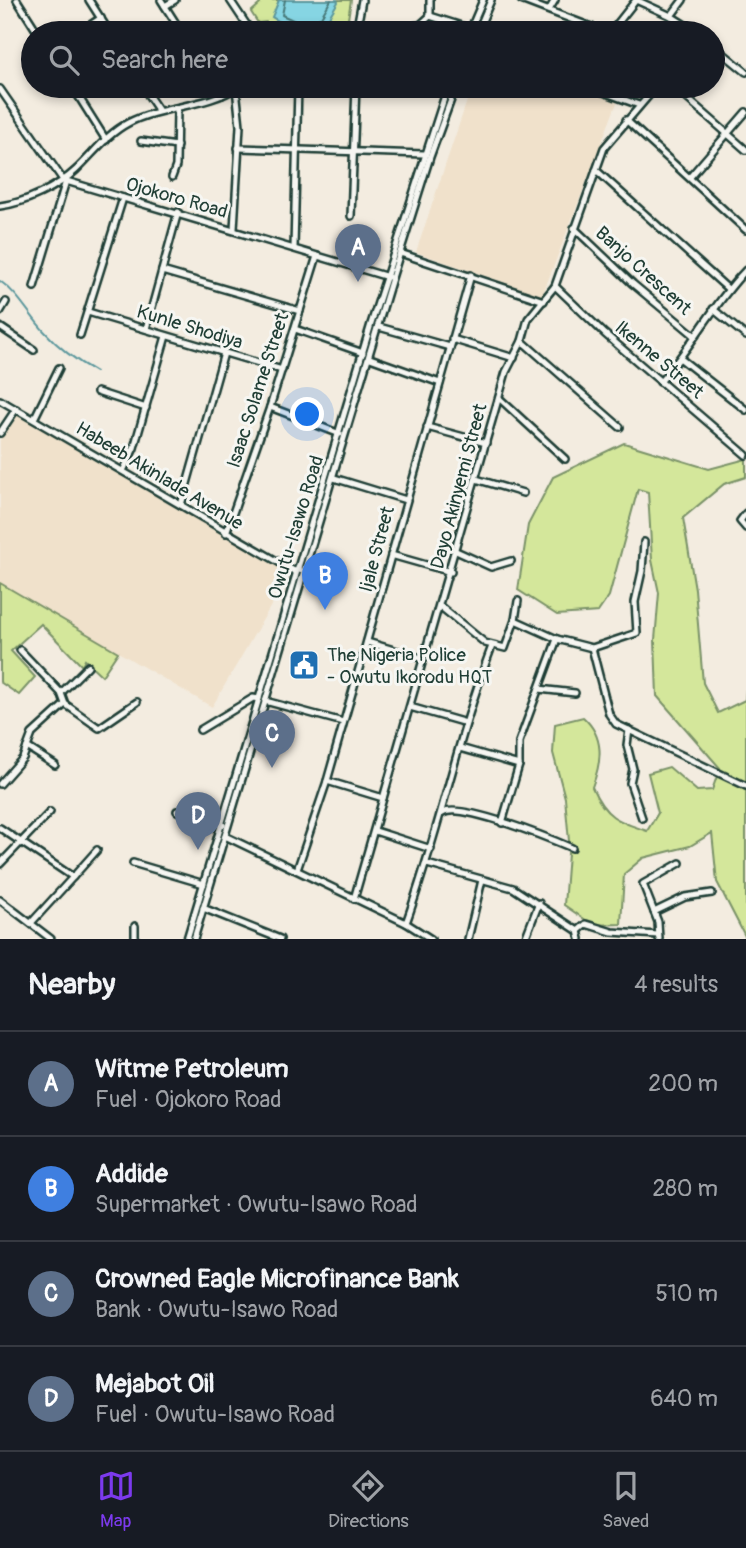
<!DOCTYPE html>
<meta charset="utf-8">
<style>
body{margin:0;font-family:Pangolin,sans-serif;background:#242831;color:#f1f3f6}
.you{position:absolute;left:308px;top:415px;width:24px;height:24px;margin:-18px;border:5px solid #fff;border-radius:50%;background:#1a73e8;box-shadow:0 0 0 10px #1a73e833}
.badge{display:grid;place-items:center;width:46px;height:46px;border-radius:50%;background:#7c3aed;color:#fff;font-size:23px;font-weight:700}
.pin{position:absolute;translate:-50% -58px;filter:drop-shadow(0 2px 4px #0008)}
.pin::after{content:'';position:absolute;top:37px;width:24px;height:21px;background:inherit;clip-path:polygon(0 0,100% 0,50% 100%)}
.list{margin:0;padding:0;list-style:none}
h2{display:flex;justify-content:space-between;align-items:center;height:91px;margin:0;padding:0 28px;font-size:30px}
h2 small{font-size:23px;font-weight:400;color:#9ea1a6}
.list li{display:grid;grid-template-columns:46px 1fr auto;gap:21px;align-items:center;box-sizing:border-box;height:105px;padding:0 28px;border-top:2px solid #363941}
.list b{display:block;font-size:26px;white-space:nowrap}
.list p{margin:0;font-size:23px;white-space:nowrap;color:#9ea1a6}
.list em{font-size:23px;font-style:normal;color:#9ea1a6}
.icon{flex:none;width:38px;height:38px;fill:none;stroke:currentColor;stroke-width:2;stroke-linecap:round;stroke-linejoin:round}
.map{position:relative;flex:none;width:746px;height:939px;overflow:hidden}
.search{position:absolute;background:#171b24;box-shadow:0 4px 10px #0003;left:21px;right:21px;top:21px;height:77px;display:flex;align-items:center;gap:18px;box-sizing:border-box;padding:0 24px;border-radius:38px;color:#9ea1a6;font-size:26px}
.sheet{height:511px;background:#171b24}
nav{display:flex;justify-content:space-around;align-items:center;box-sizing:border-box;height:98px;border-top:2px solid #363941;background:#171b24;font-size:19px;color:#9ea1a6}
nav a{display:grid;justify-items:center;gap:4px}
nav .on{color:#7c3aed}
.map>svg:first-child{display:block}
</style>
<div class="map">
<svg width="746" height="939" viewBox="0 0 746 939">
<rect width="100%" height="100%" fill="#f3ece0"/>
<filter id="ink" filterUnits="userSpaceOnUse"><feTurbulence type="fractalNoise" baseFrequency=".0143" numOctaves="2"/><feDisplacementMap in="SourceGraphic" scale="14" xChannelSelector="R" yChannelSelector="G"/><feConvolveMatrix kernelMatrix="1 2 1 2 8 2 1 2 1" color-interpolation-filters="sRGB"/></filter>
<g filter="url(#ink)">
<g fill="#f0e1cb">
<polygon points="472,86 578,86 618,100 542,296 416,252"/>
<polygon points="17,413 290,573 212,707 0,583 0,440"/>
</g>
<g fill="#d4e79b" stroke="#7a9268" stroke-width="2">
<polygon points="258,0 279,0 273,17 287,26 274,32 266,22 258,23 251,12 260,4"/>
<polygon points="337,0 351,0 348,19 337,21 330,33 295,33 310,32"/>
<path d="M624,443L709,469L746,459V477L724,484L683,518L695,589L703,683L718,713L745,700L746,689V938L717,882L712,833L690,846L643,858L624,874L621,924L593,925L564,905L569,841L565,798L553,753L555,724L583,717C605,737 602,761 592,787C605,817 617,821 647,831L658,813L648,773L669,767L697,791L712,790L720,768L657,696L655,640L659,593L652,560L648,492L638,489L609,596L598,612L557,615L518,590L528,525L553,477Z"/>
<polygon points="0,583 118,652 102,676 85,660 82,666 41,624 11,651 35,677 19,695 0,682"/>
</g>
<polygon fill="#86d5e3" stroke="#5d989d" stroke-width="2" points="279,0 337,0 338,2 326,22 310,32 287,26 272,17"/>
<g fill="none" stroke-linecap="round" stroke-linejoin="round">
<polyline stroke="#487a7a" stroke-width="2" points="285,0 282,15 306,26 321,17 331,0"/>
<path stroke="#5d989d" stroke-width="2" d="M0,281C19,294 29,315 44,331C59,348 76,361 96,372"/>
<g stroke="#1f3d34" stroke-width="10">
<g id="minor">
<polyline points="17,0 38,33"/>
<polyline points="89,0 110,33"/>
<polyline points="161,0 182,33"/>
<polyline points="230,0 252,33"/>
<polyline points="430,0 430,16"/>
<polyline points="521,0 607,33"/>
<polyline points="165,6 175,0"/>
<polyline points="549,10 555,0"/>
<polyline points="671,16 683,0"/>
<polyline points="78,33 101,18"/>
<polyline points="356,33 362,0"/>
<polyline points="367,33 420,25 430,16 471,29"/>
<polyline points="469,33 483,0"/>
<polyline points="477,33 491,0"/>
<polyline points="610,33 636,0 671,16 698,33"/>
<polyline points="713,45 746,72"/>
<polyline points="72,86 106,140"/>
<polyline points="142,86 159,111"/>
<polyline points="216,86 222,95"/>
<polyline points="587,86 639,105"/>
<polyline points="673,86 746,150"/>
<polyline points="0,89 63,180 388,277"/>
<polyline points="626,120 746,230"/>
<polyline points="141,141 177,146"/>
<polyline points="238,148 424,154"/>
<polyline points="596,170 728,289"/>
<polyline points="172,177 176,166 177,108"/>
<polyline points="690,177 746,112"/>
<path d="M0,206C25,203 58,187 76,170C93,154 107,134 128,123C163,105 206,108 239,86"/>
<polyline points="351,216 356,86"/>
<polyline points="574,228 633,284 694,335"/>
<polyline points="234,229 240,126 236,88"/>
<polyline points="294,248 298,86"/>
<polyline points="400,253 544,301"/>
<polyline points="162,271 300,311"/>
<polyline points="555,286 605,334 746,455"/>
<polyline points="34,287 66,181"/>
<polyline points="713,309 746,336"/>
<polyline points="0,312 6,302"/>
<polyline points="88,312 282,370"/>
<polyline points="0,327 34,350"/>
<polyline points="379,327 450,347"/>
<polyline points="146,329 178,212"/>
<polyline points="295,329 363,353"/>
<polyline points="80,335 123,198"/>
<polyline points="452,339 514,358"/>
<polyline points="522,341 620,427"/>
<polyline points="370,358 440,383"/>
<polyline points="681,359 746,410"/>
<path d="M660,382C692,347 713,304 746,270"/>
<polyline points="97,392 146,408"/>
<polyline points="499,398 565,459"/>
<polyline points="0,400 294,571 300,570"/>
<polyline points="270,407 340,434"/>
<polyline points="34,419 59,368"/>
<polyline points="427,427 486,443"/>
<polyline points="0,433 16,409"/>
<polyline points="123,471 134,448 166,336"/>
<polyline points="334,478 406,500"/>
<polyline points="476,479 523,493"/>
<polyline points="181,505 224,353"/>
<polyline points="746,513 740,521 746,528"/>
<polyline points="226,533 270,407 317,256"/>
<polyline points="456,551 491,567 511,561"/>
<polyline points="391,555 451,572"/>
<polyline points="441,607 485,643 505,648 515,620 557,639 592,648 609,714 616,724 746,786"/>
<polyline points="515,620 518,601"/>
<polyline points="367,642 424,659"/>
<polyline points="592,648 637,633 635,602 642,571 644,542"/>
<polyline points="20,650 61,693 65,704 99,728 137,702"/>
<polyline points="539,689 575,693"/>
<polyline points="61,693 88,666"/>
<polyline points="265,701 343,722"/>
<polyline points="410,707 466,723"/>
<polyline points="200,730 253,698 259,699"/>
<polyline points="629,730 627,745 633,769 630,783 642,818"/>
<polyline points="27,747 55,765"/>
<polyline points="460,748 519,765"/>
<polyline points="327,781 383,798"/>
<polyline points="0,784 23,758 32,734 65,704"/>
<polyline points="177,811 223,825"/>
<path d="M443,813C460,802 551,839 572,848"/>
<polyline points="502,823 519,765 519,742 557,639"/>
<polyline points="0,828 73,877 31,923"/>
<polyline points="375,831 431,849"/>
<polyline points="225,836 406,923 431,939"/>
<polyline points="133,863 204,884"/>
<polyline points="0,864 50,812"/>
<polyline points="427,864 513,888 578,931 580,939"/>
<polyline points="297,870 327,781 471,275"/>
<polyline points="73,877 97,850"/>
<polyline points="354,899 506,372 522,341 528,319 555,286 604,148 657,86"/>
<polyline points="0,900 51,939"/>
<polyline points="203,908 280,939"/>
<polyline points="654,912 685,897 712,893"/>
<path d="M406,923C439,832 458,736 492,646"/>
<polyline points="578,931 586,924 612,932 658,935"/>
<polyline points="135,939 135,926"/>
<polyline points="187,939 371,324 448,86"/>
<polyline points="194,939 392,278 430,157 456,86"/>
<polyline points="468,939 482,880"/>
<polyline points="525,939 539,903"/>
<polyline points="659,939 658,922 643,884 680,863"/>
</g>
</g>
<use href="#minor" stroke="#f6f6f2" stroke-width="5"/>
</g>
</g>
<defs>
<g id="civic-square" transform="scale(1.575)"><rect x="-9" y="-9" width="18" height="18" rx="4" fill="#1f6fb2" stroke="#f6f6f2"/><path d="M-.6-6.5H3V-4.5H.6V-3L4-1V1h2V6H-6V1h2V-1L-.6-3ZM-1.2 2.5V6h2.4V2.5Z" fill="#fff"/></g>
</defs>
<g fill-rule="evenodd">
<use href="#civic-square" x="304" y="665"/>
</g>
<g text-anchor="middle" stroke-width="6" stroke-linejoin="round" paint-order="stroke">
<g font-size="19" fill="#1f3d34" stroke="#f6f6f2">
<text transform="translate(177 197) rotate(16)" y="7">Ojokoro Road</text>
<text transform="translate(644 270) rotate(42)" y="7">Banjo Crescent</text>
<text transform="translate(190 326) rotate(17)" y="7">Kunle Shodiya</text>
<text transform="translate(660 359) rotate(40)" y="7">Ikenne Street</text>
<text transform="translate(257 390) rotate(-72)" y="7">Isaac Solame Street</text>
<text transform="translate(160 475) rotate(31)" y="7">Habeeb Akinlade Avenue</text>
<text transform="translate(458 486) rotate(-75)" y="7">Dayo Akinyemi Street</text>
<text transform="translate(295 527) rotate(-73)" y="7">Owutu-Isawo Road</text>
<text transform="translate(376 549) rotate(-75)" y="7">Ijale Street</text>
</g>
<g font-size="19" fill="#1f3d34" stroke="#f6f6f2" text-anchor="start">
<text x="327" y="661">The Nigeria Police<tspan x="327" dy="22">- Owutu Ikorodu HQT</tspan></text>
</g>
</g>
</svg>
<div class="you"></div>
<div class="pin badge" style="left:358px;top:282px;background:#5c6f8a">A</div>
<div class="pin badge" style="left:325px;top:610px;background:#3f7fe0">B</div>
<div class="pin badge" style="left:272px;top:768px;background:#5c6f8a">C</div>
<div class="pin badge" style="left:198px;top:850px;background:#5c6f8a">D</div>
<div class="search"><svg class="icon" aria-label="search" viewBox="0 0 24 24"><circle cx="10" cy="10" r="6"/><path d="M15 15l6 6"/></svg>Search here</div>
</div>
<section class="sheet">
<h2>Nearby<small>4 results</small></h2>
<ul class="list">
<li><span class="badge" style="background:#5c6f8a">A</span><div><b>Witme Petroleum</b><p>Fuel · Ojokoro Road</p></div><em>200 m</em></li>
<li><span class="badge" style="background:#3f7fe0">B</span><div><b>Addide</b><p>Supermarket · Owutu-Isawo Road</p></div><em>280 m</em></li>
<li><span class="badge" style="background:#5c6f8a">C</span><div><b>Crowned Eagle Microfinance Bank</b><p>Bank · Owutu-Isawo Road</p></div><em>510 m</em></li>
<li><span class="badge" style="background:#5c6f8a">D</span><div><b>Mejabot Oil</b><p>Fuel · Owutu-Isawo Road</p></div><em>640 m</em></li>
</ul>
</section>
<nav>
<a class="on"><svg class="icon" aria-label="map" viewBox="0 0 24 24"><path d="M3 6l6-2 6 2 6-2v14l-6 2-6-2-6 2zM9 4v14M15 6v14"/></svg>Map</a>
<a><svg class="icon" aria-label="directions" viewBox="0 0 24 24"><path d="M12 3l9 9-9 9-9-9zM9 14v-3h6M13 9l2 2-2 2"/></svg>Directions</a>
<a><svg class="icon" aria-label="saved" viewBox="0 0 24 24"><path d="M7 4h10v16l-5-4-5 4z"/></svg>Saved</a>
</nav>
